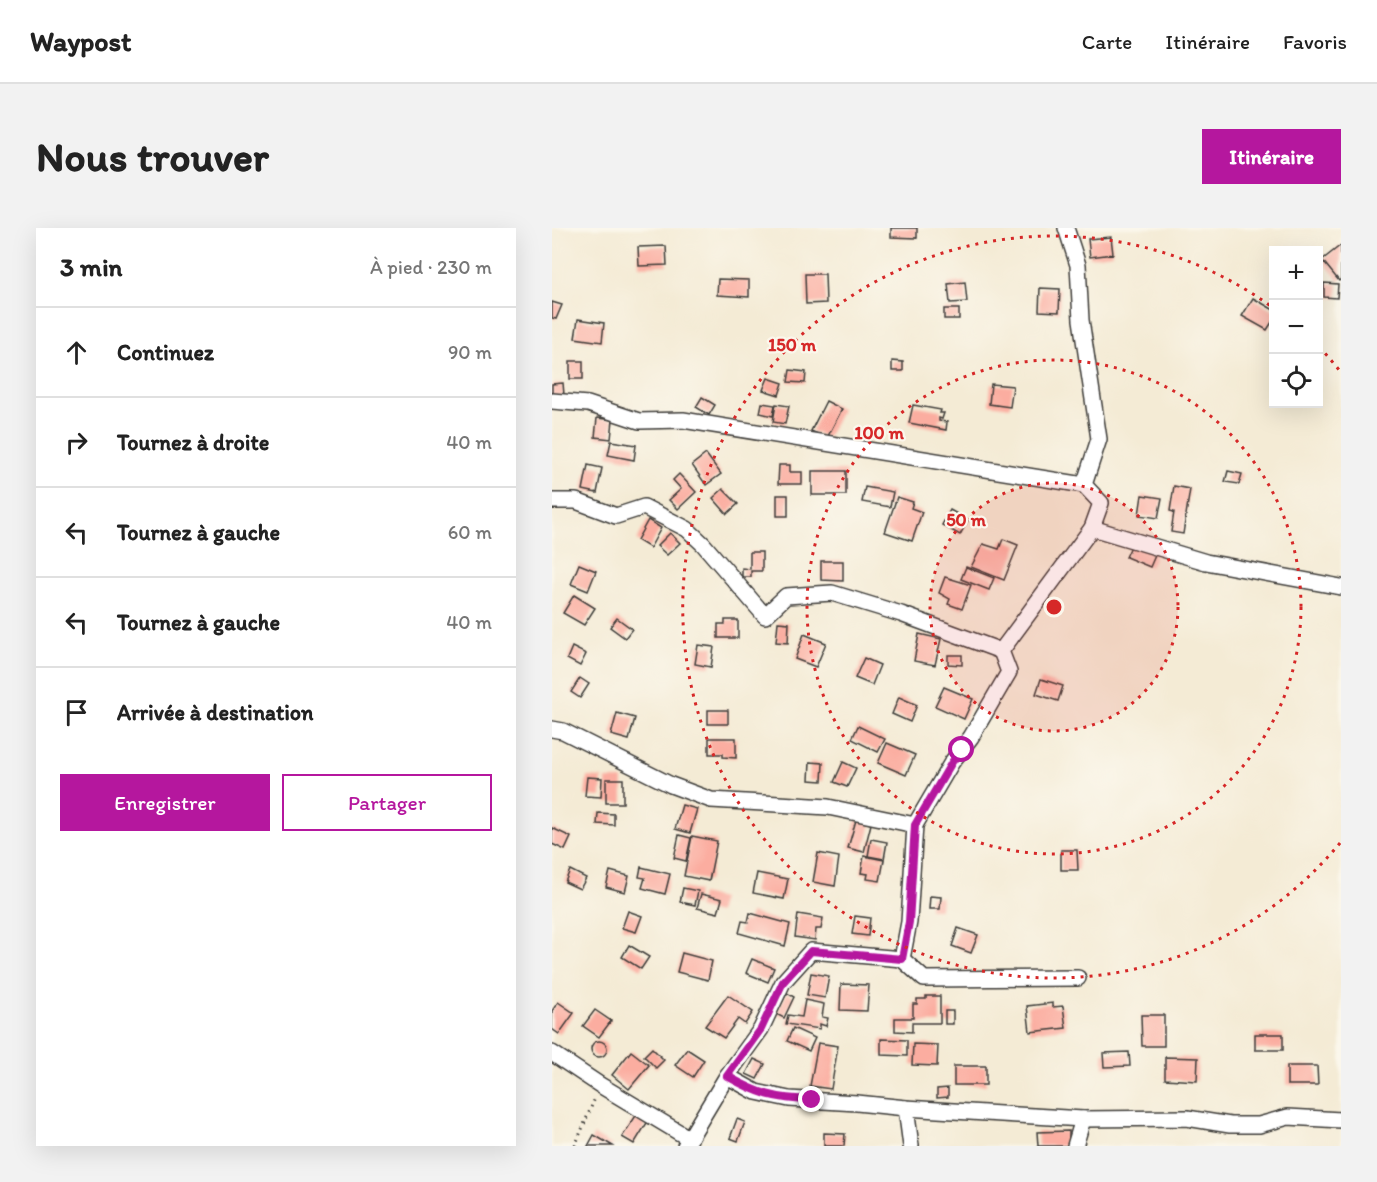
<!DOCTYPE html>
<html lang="fr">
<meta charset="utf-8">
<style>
body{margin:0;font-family:Itim,sans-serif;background:#f2f2f2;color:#222}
.controls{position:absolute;right:18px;top:18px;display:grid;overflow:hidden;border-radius:0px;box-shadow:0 6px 24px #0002}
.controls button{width:54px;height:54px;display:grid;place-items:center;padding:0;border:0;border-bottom:2px solid #e0e0e0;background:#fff;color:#222;font:30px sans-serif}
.stop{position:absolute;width:18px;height:18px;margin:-14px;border:4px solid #b5179e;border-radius:50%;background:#fff}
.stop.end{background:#b5179e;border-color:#fff;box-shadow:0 2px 6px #0008}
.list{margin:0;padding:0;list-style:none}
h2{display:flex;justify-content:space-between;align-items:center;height:78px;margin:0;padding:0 24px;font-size:26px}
h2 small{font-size:20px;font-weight:400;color:#767676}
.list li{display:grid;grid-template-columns:39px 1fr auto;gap:18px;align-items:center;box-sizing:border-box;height:90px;padding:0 24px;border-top:2px solid #e0e0e0}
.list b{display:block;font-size:22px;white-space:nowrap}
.list em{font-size:20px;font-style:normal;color:#767676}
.actions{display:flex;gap:12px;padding:18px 24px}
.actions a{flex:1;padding:14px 0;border:2px solid #b5179e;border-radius:0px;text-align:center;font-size:21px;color:#b5179e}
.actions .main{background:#b5179e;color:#fff}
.icon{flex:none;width:33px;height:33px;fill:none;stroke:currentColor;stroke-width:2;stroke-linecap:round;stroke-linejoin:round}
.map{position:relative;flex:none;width:789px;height:918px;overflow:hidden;border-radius:0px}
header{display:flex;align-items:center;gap:36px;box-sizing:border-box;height:84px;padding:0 30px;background:#fff;border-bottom:2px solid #e0e0e0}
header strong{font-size:28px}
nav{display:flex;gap:33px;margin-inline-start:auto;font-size:21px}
.intro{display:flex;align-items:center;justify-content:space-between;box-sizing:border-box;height:144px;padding:0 36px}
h1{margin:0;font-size:42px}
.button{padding:15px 27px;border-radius:0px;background:#b5179e;color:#fff;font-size:21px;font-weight:700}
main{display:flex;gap:36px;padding:0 36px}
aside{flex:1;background:#fff;border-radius:0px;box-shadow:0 6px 24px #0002}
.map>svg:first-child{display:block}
</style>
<header>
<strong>Waypost</strong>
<nav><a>Carte</a><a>Itinéraire</a><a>Favoris</a></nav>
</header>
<div class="intro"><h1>Nous trouver</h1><a class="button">Itinéraire</a></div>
<main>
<aside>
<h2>3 min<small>À pied · 230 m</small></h2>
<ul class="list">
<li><svg class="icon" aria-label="ahead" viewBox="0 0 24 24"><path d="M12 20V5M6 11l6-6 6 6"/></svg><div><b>Continuez</b></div><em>90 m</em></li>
<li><svg class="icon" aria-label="right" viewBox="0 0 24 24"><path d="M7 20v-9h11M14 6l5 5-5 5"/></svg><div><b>Tournez à droite</b></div><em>40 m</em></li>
<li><svg class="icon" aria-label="left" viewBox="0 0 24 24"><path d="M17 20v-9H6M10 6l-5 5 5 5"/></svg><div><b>Tournez à gauche</b></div><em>60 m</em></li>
<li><svg class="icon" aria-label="left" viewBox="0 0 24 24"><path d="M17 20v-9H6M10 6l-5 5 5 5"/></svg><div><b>Tournez à gauche</b></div><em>40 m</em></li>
<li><svg class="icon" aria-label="arrive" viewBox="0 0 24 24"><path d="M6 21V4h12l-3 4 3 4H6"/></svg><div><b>Arrivée à destination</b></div></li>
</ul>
<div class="actions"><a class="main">Enregistrer</a><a>Partager</a></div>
</aside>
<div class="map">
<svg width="789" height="918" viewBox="0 0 789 918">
<rect width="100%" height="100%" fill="#fbf7ec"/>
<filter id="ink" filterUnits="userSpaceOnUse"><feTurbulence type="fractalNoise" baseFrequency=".0167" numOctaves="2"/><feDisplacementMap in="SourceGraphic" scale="12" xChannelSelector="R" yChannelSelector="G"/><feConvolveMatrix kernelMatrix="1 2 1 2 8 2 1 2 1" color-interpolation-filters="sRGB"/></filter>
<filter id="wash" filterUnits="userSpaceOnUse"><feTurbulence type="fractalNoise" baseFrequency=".008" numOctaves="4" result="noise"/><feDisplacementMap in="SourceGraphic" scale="24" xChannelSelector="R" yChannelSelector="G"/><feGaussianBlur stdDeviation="1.35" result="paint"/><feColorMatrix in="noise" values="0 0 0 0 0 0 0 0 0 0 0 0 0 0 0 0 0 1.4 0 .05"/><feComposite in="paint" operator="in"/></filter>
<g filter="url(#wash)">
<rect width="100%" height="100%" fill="#f4ebd5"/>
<g id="blocks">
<g fill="#fbada0">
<polygon points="339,0 365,0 365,10 339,9"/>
<polygon points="559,9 561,26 538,29 536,11"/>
<polygon points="789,17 789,51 787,53 770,32"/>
<polygon points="114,18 115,37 87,38 86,19"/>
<polygon points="253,46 273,46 274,75 254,76"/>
<polygon points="166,51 197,52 197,69 165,67"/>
<polygon points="413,54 415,74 398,75 396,56"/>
<polygon points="772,55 786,56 785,70 772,69"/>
<polygon points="488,60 508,61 507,84 487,83"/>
<polygon points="701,70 722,82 722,91 715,102 690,88"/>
<polygon points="0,74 10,77 4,91 0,90"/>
<rect x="392" y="81" width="15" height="10"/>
<polygon points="26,91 52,95 50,114 23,110"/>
<rect x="18" y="133" width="13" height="18"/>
<polygon points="340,133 351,134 351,143 340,143"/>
<polygon points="238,142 254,144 253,155 236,154"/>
<polygon points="216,150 231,155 227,167 211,162"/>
<polygon points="11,155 12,167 0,168 0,156"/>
<polygon points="439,156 461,158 458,179 437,176"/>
<polygon points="150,169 163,177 157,187 144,179"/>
<polygon points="274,173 290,181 275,210 259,203"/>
<polygon points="210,175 223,177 221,188 208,185"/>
<polygon points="224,176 237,178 233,196 221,194"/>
<polygon points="361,177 389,182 388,185 392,185 390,191 387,190 387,193 395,194 394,202 357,195"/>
<polygon points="45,190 61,192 59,211 43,209"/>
<polygon points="59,213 84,217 82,232 56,227"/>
<polygon points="154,226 169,246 154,257 140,237"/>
<polygon points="36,237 50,240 45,265 31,262"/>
<polygon points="227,237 238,237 238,244 250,244 250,256 226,256"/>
<rect x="260" y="243" width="34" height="24"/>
<polygon points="676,243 690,246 687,256 673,254"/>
<polygon points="127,246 144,264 126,281 117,272 129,261 121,252"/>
<polygon points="622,258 638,261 631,306 619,304 622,284 618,283"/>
<polygon points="313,259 341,264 338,279 310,274"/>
<polygon points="171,261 186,276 175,286 161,270"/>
<rect x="225" y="267" width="11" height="21"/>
<polygon points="590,267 610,270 606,290 587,287"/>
<polygon points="345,269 361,274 359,280 370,284 360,313 333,304"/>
<polygon points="398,282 416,292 408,307 390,297"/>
<polygon points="96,292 109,300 98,320 85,312"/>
<polygon points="118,305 128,315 115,327 105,318"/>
<polygon points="451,311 466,317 452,352 419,339 431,316 447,321"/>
<polygon points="581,314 605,323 598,339 574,329"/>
<polygon points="198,324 210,324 210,343 199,343 199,349 190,349 190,340 198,341"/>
<polygon points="269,333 291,333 291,353 269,352"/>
<polygon points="27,336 44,343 36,363 19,356"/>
<polygon points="414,339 442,350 437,362 409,351"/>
<polygon points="393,349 419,357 410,381 396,376 398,371 387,365"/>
<polygon points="22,367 43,380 32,397 11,385"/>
<polygon points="65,390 80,401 73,410 58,399"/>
<polygon points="173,392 186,392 186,410 166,410 166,396 173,396"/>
<polygon points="226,394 237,395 236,415 224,414"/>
<polygon points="252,406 274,415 264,439 243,431"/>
<polygon points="367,406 389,411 383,437 362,433"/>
<polygon points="146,417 162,419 159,439 143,436"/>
<polygon points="20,419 34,426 28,438 15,431"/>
<polygon points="396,427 410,427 410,437 396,436"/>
<polygon points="312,430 328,437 320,457 303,450"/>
<polygon points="28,450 37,456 28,470 19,464"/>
<polygon points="489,451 511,458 506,473 484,466"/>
<polygon points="392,459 421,471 412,491 383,478"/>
<polygon points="347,469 365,477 358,494 340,486"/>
<rect x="156" y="482" width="20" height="14"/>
<polygon points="65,485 83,490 77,512 59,507"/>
<polygon points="306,498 333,511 326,524 300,511"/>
<polygon points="157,510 184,510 184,530 171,529 171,526 157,526"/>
<polygon points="335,515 363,527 354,547 326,535"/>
<polygon points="258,534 271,535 270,553 257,552"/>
<polygon points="291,534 304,540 295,559 282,554"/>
<polygon points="35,549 50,550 49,569 33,568"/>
<rect x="54" y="551" width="17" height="24"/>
<polygon points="130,577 145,581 138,605 123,601"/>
<polygon points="46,585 62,586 62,597 45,596"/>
<polygon points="304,592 319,596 312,624 296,620"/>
<polygon points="0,600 19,609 13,622 0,616"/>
<polygon points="127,607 139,610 134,633 122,630"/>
<polygon points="140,608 165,613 157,653 132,648"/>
<polygon points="319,611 335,614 332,631 316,628"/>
<polygon points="509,622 525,622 526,642 509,642"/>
<polygon points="266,625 287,629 283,658 261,654"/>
<polygon points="312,628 332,632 328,653 315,651 316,646 309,645"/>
<polygon points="89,639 118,646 113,666 90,660 93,650 87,649"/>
<polygon points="18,642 34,650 28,661 13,654"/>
<polygon points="58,643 77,648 73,664 54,659"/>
<polygon points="205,645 236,651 232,671 201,665"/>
<polygon points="131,660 146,663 143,677 128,674"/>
<polygon points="149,666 170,671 166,685 145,680"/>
<polygon points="378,668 389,669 388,681 377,681"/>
<polygon points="76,683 90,688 84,704 70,700"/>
<polygon points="198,685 238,696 233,718 187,705 190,693 196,694"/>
<polygon points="246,686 271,690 269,701 264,701 263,712 243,709"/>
<polygon points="303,688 318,690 316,708 300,706"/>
<polygon points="406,700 426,707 419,725 400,718"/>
<polygon points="77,717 97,729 89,741 70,729"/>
<polygon points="130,725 160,733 156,752 125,744"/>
<polygon points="200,731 222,740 216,754 194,745"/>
<polygon points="259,745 277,748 273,770 255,767"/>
<polygon points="289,756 317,757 315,783 288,782"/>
<polygon points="235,765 242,769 232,790 224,786"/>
<polygon points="176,767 201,784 193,796 186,791 172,810 153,798"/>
<polygon points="374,768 388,768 388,795 360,795 360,804 343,803 343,790 361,790 361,776 365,776 365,771 374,771"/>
<polygon points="253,772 272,776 270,789 276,790 274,798 268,796 268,801 234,796 236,787 250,789"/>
<polygon points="6,774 22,785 7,806 0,801 0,783"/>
<polygon points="501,775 501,779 511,778 514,800 478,804 475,778"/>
<polygon points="43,782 59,793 47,809 31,798"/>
<rect x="393" y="783" width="8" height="13"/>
<polygon points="589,787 612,787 612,818 590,818"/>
<polygon points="241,800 263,810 257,823 235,813"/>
<rect x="703" y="806" width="28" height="16"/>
<polygon points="329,811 355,812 355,828 329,827"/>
<circle cx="47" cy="821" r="8"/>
<polygon points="266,815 286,818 279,861 258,858"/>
<polygon points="361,816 386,817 385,838 360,837"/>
<polygon points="100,820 112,832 104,840 92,828"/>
<polygon points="135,821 152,832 141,849 123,837"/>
<polygon points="79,823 97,837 77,861 60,847"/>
<polygon points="577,824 578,838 552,839 551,825"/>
<polygon points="613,829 646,830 645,853 613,851"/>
<polygon points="202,831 213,836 205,851 194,846"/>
<rect x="402" y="838" width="32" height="19"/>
<polygon points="735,838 765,838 766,857 735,857"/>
<polygon points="396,860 396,869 385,870 385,861"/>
<polygon points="87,883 98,890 82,916 70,909"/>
<polygon points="185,891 193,894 186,913 178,910"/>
<polygon points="517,903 517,918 486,918 485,904"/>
<polygon points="272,905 293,906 292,918 272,918"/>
<polygon points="42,907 61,918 36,918"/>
</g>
</g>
</g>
<g filter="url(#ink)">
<use href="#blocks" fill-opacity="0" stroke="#3c3b38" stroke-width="1.5"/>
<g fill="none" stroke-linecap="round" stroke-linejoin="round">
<g stroke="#3c3b38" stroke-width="18">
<g id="minor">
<polyline points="0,173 36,176 87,193 131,192 532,257"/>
<polyline points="0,273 24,273 64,288 92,279 135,301 151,316 213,388 234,368 280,365 349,386 449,423"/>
<polyline points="540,300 654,334 789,359"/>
<polyline points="0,501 11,503 119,557 159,572 276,579 363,597"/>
<polyline points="350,731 357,694 363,597 400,534 419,509 457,444 449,423 540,300 549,275 532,257 547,211 529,92 526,37 514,0"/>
<polyline points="0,825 48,857 138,911"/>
<polyline points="175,848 204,864 237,871 305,875 354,880 531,891 635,890 678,897 707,897 736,889 789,892"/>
<polyline points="354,880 359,918"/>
<polyline points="133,918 175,848 209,801 231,754 259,723 350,731 372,751 526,750"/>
<polyline points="523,918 531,891"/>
</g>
</g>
<polyline stroke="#3c3b38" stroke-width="3" stroke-dasharray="1.5 4.5" stroke-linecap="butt" points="23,918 43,870"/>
<use href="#minor" stroke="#fff" stroke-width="15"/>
</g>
</g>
<g fill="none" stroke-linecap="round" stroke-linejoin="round" filter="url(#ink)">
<path stroke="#b5179e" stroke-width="8" d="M260,872C223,871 207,866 175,848L209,801L231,754L259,723L350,731L357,694L363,597L400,534L410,522"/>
</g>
<circle cx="502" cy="379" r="124" fill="#d62828" fill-opacity=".12"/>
<g fill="none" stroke="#d62828" stroke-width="3" stroke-dasharray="3 6">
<circle cx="502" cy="379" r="124"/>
<circle cx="502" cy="379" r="247"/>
<path d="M788 615A371 371 0 1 1 720 79M767 119A371 371 0 0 1 788 143"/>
</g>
<circle cx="502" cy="379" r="9" fill="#d62828" stroke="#fbf7ec" stroke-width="3"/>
<g font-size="18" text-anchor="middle" font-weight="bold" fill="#d62828" stroke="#fbf7ec" stroke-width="4.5" stroke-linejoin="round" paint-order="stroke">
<text x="240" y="123">150 m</text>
<text x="327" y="211">100 m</text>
<text x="414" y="298">50 m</text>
</g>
</svg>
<div class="controls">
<button>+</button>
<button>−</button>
<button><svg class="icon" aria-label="locate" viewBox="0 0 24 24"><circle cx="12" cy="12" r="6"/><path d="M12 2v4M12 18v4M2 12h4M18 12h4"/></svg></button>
</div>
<div class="stop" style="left:410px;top:522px"></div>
<div class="stop end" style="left:260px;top:872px"></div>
</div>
</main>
